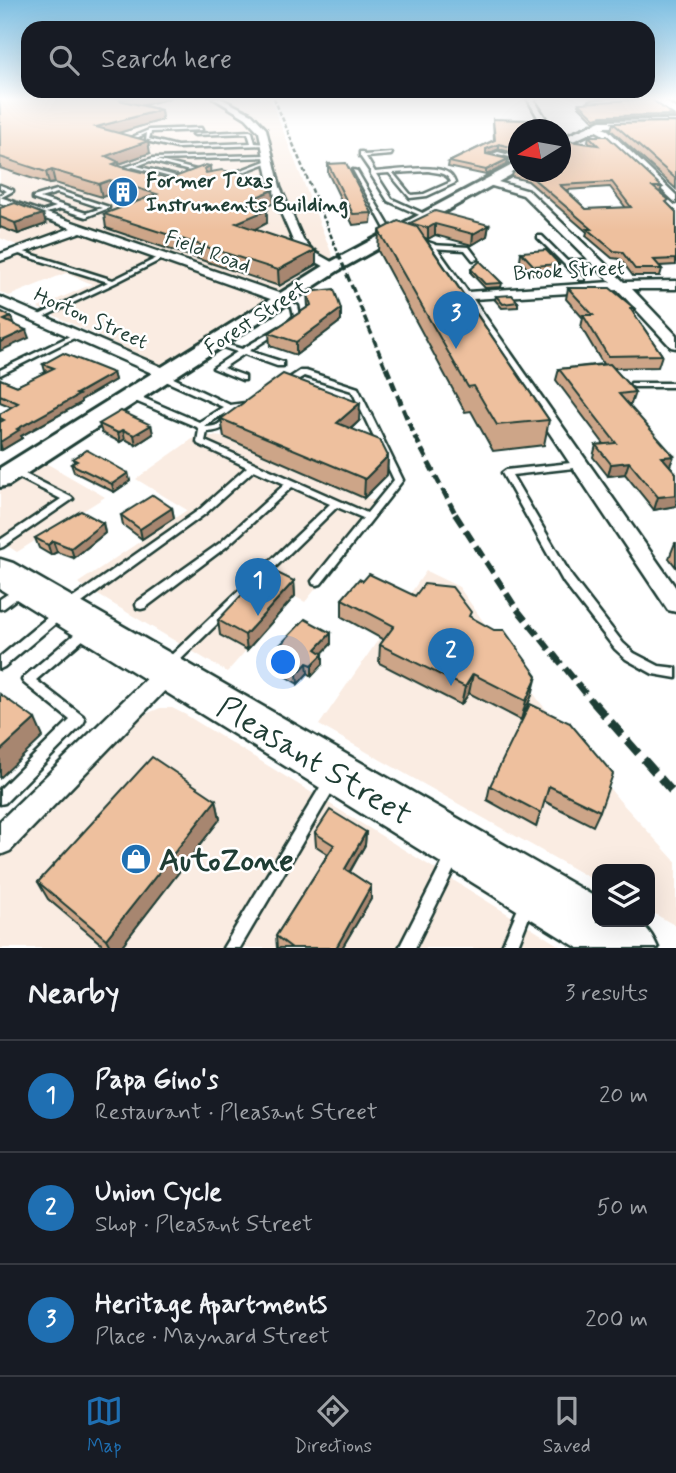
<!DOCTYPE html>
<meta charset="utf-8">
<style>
body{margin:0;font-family:Mynerve,sans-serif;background:#242831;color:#f1f3f6}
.controls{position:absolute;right:21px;bottom:21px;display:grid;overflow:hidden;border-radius:14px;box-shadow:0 7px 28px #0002}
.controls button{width:63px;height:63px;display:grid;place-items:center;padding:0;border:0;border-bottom:2px solid #363941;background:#171b24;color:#f1f3f6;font:35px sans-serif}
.compass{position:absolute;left:508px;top:119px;width:63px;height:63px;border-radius:50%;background:#171b24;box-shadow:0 7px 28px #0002;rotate:259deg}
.you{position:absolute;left:284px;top:663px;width:24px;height:24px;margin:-18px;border:5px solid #fff;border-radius:50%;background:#1a73e8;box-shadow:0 0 0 10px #1a73e833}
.badge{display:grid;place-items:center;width:46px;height:46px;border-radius:50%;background:#1f6fb2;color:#fff;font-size:23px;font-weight:700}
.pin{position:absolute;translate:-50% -58px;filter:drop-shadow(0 2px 4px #0008)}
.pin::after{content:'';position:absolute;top:37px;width:24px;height:21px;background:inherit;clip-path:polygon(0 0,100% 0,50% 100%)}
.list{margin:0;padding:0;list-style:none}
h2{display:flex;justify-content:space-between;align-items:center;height:91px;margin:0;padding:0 28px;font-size:30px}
h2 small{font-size:23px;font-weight:400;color:#9ea1a6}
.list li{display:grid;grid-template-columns:46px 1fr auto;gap:21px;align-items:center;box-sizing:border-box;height:112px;padding:0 28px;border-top:2px solid #363941}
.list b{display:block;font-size:26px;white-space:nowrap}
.list p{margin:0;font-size:23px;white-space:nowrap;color:#9ea1a6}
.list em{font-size:23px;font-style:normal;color:#9ea1a6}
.icon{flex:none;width:38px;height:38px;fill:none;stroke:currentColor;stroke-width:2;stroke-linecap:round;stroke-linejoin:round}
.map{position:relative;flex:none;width:676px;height:948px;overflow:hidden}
.search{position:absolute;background:#171b24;box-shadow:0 7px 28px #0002;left:21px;right:21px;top:21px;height:77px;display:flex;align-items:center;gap:18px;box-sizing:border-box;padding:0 24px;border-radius:21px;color:#9ea1a6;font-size:26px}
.sheet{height:427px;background:#171b24}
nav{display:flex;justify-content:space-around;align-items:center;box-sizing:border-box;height:98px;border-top:2px solid #363941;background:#171b24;font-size:19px;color:#9ea1a6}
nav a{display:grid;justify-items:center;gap:4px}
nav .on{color:#1f6fb2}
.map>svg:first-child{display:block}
</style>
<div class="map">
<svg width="676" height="948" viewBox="0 0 676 948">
<rect width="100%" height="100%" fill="#fff"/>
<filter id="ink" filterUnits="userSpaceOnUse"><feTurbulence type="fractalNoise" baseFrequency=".0143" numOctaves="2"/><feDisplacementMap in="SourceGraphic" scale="14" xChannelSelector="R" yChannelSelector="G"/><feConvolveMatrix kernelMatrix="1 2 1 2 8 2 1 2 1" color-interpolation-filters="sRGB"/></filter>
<g filter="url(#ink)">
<g fill="#faece2">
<polygon points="0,98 270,98 333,257 161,365 38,308 92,284 66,273 9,296 0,292 0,263 31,251 0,238"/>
<polygon points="198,435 224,437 384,505 305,602 294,596 227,672 78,583 187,510 136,479"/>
<polygon points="44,462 105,497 17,552 0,541 0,491"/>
<polygon points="426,571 459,587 539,701 619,800 676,862 676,926 650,911 650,869 597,869 597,882 319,725"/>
<polygon points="160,708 172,708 186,715 563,948 0,948 0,858 139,717"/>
</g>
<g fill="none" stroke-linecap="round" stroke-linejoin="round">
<g stroke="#1f3d34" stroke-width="5">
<g id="lane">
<polygon points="201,128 202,130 151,132 149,139 177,146 251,143 248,133 195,135 193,134 250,131 252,132 255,143 268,144 266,145 177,148 146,141 147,133 128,142 123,141 149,130"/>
<path d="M360,152H362L364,155L392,153L391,155L366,157L375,172C393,171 428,165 444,171C450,173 453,177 455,183L427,196L410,198L389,173L376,174L392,199L429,216L424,217L388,201L370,173L371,172L360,156ZM428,171C437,173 447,172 451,182L424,194L411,195L393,173Z"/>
<polygon points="498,152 518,157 518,159 498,154 492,157 518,163 518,165 486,157"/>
<polygon points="268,155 269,157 156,160 204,172 202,174 150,161 137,166 187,179 187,181 185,181 133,167 124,170 125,171 123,172 117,170 153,158"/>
<polygon points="268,160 272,161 227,178 223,177"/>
<polygon points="353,170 357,171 394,234 393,235 388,234"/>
<polygon points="0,185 13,190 13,191 0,198 0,195 7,191 0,188"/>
<path d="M57,190L109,207V208L86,217L61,209L38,215V213L56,207L33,199V197ZM57,193L102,208L86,213L40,198Z"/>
<polygon points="538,236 542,236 567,261 596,259 596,261 594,262 570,264 584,278 584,280 580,280 538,238"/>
<polygon points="431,245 469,247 478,259 473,260 465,250 429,248 429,246"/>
<polygon points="18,250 113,280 163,255 168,256 115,283 37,320 34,318 35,317 108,282 16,253 15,252"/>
<polygon points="283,297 298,306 300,316 291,324 288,322 294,316 292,307 281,300 281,298"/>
<polygon points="280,327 282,328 282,330 249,351 283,362 283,366 277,366 244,354 223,368 245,376 245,380 242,380 213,368 237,352 214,344 214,342 218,342 242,349"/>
<polygon points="76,333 78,334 78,336 0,375 0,370"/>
<path d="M300,371H306L358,388L403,480L321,584L317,585L313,584L312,581L363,518L337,507L173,667L169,669L165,667L163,664L165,661L330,504L292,487L226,547L145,608L141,609L137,608L136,605L137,602L220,543L285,484L254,470L205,514L68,613L4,667L0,669V657L60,607L199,510L247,467L198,444L197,442L199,430L197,427L128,398L127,396L128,394H134L199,422L223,407L159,378V374H165L230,405L253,402L254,404L253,406L233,409C233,426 222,431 207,432L205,441L367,513L394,480L352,391L304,376L287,386H281L280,384ZM225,413C223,424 216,427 206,427L204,426Z"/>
<polygon points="631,383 676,383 676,387 634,387 630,385"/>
<polygon points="580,462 584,465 583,467 512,475 572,577 623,643 634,653 659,666 676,668 676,678 653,674 626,659 615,649 564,583 502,473 506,470"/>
<polygon points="13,468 71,497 73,499 3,547 0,548 0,540 61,499 10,473 9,471 10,469"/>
<polygon points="20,586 24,587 25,590 24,593 4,608 0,609 0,599"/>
<polygon points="87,626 91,627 92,630 91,633 36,680 83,716 85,720 83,724 5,803 0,804 0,789 70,720 24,683 22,680 24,677 83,627"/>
<polygon points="330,777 335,779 337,783 335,787 240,948 223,948 325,779"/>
<polygon points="453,850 458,852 460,857 415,948 399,948 448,852"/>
<polygon points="527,897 532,899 534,904 517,948 501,948 522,899"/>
</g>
</g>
<g stroke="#1f3d34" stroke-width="5">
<g id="street">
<polygon points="213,98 220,98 252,114 266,129 280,187 303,240 314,252 337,265 337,269 329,269 306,256 294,243 270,187 259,132 246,118"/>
<polygon points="527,98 533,98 553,130 545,130"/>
<polygon points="621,98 660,98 593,103 590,101"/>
<polygon points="591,124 608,130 676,195 676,203 602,134 591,128"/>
<polygon points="488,179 529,191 624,282 676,281 676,289 632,289 676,335 676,348 671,347 618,290 473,299 676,588 676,612 668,610 426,248 402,238 407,235 434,244 468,292 611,282 523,195 485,184 485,180"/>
<polygon points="0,197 287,296 289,299 283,303 279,302 81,232 0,261 0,254 71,228 0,203"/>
<polygon points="0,297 171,371 173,374 171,377 161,377 0,306"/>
<polygon points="168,662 176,665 180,672 176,679 10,851 0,855 0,821 160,665"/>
</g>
</g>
<g stroke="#1f3d34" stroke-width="6">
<g id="secondary">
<polygon points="650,98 661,98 676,109 676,117"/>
<polygon points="676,120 676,126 603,127 560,147 560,139 601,121"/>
<polygon points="518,162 518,171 339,270 9,485 0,487 0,468 327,264"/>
</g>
</g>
<g stroke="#1f3d34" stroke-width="5">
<path id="highway" d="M0,559L13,563L597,898V922C631,922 643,913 658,948H578L0,589Z"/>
</g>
<use href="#lane" fill="#fff" fill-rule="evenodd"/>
<use href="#street" fill="#fff" fill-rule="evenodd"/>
<use href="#secondary" fill="#fff" fill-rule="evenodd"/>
<use href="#highway" fill="#fff" fill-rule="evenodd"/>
<polyline stroke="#1f3d34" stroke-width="2.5" stroke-dasharray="4.5 2.5" stroke-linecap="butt" points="274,98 339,255"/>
<polyline stroke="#1f3d34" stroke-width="3.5" stroke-dasharray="8 3.5" stroke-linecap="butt" points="338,253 386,369"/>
<polyline stroke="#1f3d34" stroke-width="5" stroke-dasharray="10 5" stroke-linecap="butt" points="386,367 414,435 456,515"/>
<polyline stroke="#1f3d34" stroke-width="6" stroke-dasharray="13 6" stroke-linecap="butt" points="455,514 516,608 595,705"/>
<polyline stroke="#1f3d34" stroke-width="8" stroke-dasharray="17 8" stroke-linecap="butt" points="594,703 676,796"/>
</g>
<g fill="#cda588" stroke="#1f3d34" stroke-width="2" fill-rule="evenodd">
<polygon points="0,98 171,98 142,105 161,110 162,120 118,133 150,153 119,164 119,166 170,179 210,166 210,172 271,185 271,189 273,190 274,203 262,208 267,223 254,230 316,265 279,286 106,228 104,214 138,201 112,193 102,197 55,183 49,184 0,168"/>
<polygon points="664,98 676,98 676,106"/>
<polygon points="579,103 673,115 672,117 601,118 594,121 578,105"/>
<polygon points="493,119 519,130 519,154 499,149 486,154 508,159 507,165 486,175 448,167 449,162 494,140"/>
<polygon points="676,122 676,189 611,130 613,123"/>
<path d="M589,136L662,187L660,192L668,204L676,212V265L660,266L662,269L660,276H633L620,259L612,258L586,236L587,232L528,181L512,177L513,172L591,144L588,141ZM610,187L626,208L586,209L566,190Z"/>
<polygon points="328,164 372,213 371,223 353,225 328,173"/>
<polygon points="0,208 46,224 18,234 0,227"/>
<polygon points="410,223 489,225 487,236 472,245 435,235 428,239 425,238 549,420 544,445 493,451 471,411 465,412 378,251 379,231 410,225"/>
<polygon points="521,252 559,264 558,272 532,274 520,260"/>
<polygon points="471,269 502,283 501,287 485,288 471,273"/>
<polygon points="568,288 634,308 633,312 662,355 658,367 613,368 635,392 631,404 628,404 670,466 676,473 676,506 654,510 625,474 608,476 593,457 596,445 604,444 556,380 559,369 603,364 581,327 583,318 566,299"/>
<polygon points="307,292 341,309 341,321 296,355 270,346 269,333 308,307"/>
<polygon points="496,296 518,302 518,307 502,308 495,300"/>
<polygon points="43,364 113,373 115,380 81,400 81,403 21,436 22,438 2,450 0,450 0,414 12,407 0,402 0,379 17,386 47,372 45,371"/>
<polygon points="221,419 359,421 351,429 388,456 387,475 364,498 224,437"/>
<polygon points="99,424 151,425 153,434 136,445 125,439 120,442 102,433"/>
<polygon points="73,459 128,473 130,481 114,492 74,472 71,464 74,462"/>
<polygon points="172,508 174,518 142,539 123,525 121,515"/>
<polygon points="103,523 105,533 74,558 57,552 51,555 39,548 35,538"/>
<polygon points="675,543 676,543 676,567 669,558"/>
<polygon points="294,581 295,596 247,650 220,635 218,620"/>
<polygon points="363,581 415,596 470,617 532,695 521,720 469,693 461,705 379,663 380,645 384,640 342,617 342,599"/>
<polygon points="331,633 331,644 322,653 323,664 312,676 308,673 298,684 275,670 274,660 277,657 276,649"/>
<polygon points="570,723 600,811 593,826 544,801 536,827 487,800 490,786"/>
<polygon points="216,800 220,819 120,948 106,948 48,899 38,882"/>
<polygon points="366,832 365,845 350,872 371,886 371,899 342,948 277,948 276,936 328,854 316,846 315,833"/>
</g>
<g fill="#a7866f" stroke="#1f3d34" stroke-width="2">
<polygon points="130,98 171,98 121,111 119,100"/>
<polygon points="161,110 162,120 98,139 96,127"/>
<polygon points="148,141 150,153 119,164 121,174 106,156"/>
<polygon points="499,144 499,149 485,155 486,149"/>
<polygon points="508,159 507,165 486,175 486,170"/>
<polygon points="210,166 211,179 204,169"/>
<polygon points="52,170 55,183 49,184 46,172"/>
<polygon points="110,180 112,193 102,197 99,184"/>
<polygon points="270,182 272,191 273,190 274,203 244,217 243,203 266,184"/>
<polygon points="267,210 267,223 237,238 236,223"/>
<polygon points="43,214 46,224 18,234 15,223"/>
<polygon points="435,224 435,235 428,239 428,228"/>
<polygon points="489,225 487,236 472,245 473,234"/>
<polygon points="316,250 316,265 279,286 278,270"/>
<polygon points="341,309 341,321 296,355 296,342"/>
<polygon points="11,317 14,325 4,320"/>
<polygon points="26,330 29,338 0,351 0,342"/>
<polygon points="113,373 115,380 81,400 81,403 21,436 22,438 2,450 0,442 17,429"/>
<polygon points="360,403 359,421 337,441 337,423"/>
<polygon points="151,425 153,434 136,445 134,435"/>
<polygon points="123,430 125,439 120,442 118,433"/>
<polygon points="388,456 387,475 364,498 365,479"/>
<polygon points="674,456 669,468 662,457"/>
<polygon points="629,462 625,474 608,476 611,464"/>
<polygon points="128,473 130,481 114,492 112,484"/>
<polygon points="676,495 676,506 654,510 658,497"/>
<polygon points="172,508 174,518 142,539 140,529"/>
<polygon points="103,523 105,533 74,558 71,548"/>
<polygon points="53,541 57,552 51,555 48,545"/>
<polygon points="294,581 295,596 247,650 245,635"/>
<polygon points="331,633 331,644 316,660 316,649"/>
<polygon points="323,654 323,664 312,676 312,665"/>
<polygon points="307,663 308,673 298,684 297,674"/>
<polygon points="473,674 469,693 461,705 465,687"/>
<polygon points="537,676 532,695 521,720 526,701"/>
<polygon points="35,719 43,737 0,778 0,751"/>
<polygon points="216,800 220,819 120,948 111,948 106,939"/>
<polygon points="366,832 365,845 344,881 345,869"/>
<polygon points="371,886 371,899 342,948 336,948"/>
</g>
<g fill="#eec09e" stroke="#1f3d34" stroke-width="2" fill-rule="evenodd">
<polygon points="0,98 130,98 119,100 161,110 96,127 148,141 106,156 119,162 113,164 121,167 170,179 206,165 210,166 204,169 206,173 222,170 270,182 266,184 271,185 269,187 273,190 243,203 267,210 236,223 316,250 278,270 104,214 157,194 110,180 99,184 52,170 46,172 0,157"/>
<polygon points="651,99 673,115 602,116 595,118 579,103"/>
<polygon points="493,119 530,120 535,128 543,128 544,130 519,130 519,149 499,144 486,149 486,154 508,159 486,170 449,162 495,140"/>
<polygon points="676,122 676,179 613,123"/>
<path d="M589,136H607L662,187H653L669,200L666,202L676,212V259L654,260L662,269H635L622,252L614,251L587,229H592L529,175L513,172L519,168V172H561V144L569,141L598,145ZM612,182L631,207L586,209L560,185Z"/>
<polygon points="346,163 372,213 353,214 328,164"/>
<polygon points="15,203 43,214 15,223 0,217 0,208"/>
<polygon points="435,211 489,225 473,234 435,224 428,228 410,223"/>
<polygon points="398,221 417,227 549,420 497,425 474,386 468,387 379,231"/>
<polygon points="546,250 559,264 534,266 521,252"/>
<polygon points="480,261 502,283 485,284 471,269"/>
<polygon points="568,288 610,288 634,308 630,308 662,355 608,356 583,315 593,315"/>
<polygon points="334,289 341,309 296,342 269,333 311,305 307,292"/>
<polygon points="512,295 518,302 503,304 496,296"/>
<polygon points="0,311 11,317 4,320 26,330 0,342"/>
<polygon points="63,353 113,373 76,394 79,395 17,429 19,430 0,442 0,422 4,420 0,418 0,414 18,403 0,395 0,379 17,386 54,368 43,364"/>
<polygon points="610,364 635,392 619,394 674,456 662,457 676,473 676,495 658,497 629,462 611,464 596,445 616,443 559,369"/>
<polygon points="283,374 360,403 337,423 380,440 388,456 365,479 221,419"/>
<polygon points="121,411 151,425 134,435 123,430 118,433 99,424"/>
<polygon points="87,450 128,473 112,484 71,464 77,461 73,459"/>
<polygon points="153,495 172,508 140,529 121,515"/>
<polygon points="81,511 103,523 71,548 53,541 48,545 35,538"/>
<polygon points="267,568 294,581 245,635 218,620"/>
<polygon points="369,574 415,596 424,584 452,587 471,612 469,616 494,630 504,630 537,676 526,701 473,674 465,687 380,645 394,626 342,599 359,579 363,581"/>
<polygon points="305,619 331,633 316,649 323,654 312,665 307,663 297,674 274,660 281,652 276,649"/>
<polygon points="0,694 35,719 0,751"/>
<polygon points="530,704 570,723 613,774 600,811 549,786 541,813 490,786"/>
<polygon points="152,757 216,800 106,939 38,882"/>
<polygon points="330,810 366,832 345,869 371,886 336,948 292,948 276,936 334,845 315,833"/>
</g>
</g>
<linearGradient id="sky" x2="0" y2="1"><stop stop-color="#7dbee1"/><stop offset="0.43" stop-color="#fff"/><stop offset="1" stop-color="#fff" stop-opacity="0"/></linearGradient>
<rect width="676" height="230" fill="url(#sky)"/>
<defs>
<g id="building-disc" transform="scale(1.575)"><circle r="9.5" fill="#1f6fb2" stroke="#fff"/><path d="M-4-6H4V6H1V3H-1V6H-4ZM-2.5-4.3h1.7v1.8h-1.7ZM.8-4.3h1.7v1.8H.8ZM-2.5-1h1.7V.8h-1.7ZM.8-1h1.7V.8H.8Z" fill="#fff"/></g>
<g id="shop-disc" transform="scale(1.575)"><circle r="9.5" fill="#1f6fb2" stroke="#fff"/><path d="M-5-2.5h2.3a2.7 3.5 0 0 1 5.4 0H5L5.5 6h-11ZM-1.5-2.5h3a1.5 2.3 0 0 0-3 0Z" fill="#fff"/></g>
</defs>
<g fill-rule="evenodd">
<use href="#building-disc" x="123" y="192"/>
<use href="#shop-disc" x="136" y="859"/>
</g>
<g text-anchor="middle" stroke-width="5" stroke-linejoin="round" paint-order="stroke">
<g font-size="21" font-weight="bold" fill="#1f3d34" stroke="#fff" text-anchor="start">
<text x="146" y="187">Former Texas<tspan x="146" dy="24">Instruments Building</tspan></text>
</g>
<g font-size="21" fill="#1f3d34" stroke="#fff">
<text transform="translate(208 251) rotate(20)" y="7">Field Road</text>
<text transform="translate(569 270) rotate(-3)" y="7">Brook Street</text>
<text transform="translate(256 317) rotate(-33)" y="7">Forest Street</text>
<text transform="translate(91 318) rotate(24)" y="7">Horton Street</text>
</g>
<g font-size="32" fill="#1f3d34" stroke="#fff">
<text transform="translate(315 760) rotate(31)" y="11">Pleasant Street</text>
</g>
<g font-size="32" font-weight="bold" fill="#1f3d34" stroke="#fff" text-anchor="start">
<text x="159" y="870">AutoZone</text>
</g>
</g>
</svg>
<div class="controls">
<button><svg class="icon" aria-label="layers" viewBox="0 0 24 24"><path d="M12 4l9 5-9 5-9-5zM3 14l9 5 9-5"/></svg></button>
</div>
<svg class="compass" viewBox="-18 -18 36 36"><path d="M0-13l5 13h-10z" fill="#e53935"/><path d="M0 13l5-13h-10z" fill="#9ea1a6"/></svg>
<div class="you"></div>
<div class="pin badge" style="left:258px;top:616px">1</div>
<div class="pin badge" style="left:451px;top:686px">2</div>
<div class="pin badge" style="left:456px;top:349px">3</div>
<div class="search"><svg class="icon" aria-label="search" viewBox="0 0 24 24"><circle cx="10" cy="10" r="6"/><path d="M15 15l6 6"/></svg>Search here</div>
</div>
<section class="sheet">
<h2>Nearby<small>3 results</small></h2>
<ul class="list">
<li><span class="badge">1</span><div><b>Papa Gino's</b><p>Restaurant · Pleasant Street</p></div><em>20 m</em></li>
<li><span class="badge">2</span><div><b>Union Cycle</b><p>Shop · Pleasant Street</p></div><em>50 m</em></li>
<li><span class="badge">3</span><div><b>Heritage Apartments</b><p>Place · Maynard Street</p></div><em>200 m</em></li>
</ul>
</section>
<nav>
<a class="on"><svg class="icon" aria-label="map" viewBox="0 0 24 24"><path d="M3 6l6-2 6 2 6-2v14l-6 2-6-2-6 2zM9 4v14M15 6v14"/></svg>Map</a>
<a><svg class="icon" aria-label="directions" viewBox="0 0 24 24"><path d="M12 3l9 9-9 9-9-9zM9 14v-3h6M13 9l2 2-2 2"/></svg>Directions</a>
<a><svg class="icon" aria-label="saved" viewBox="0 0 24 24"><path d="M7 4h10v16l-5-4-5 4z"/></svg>Saved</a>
</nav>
